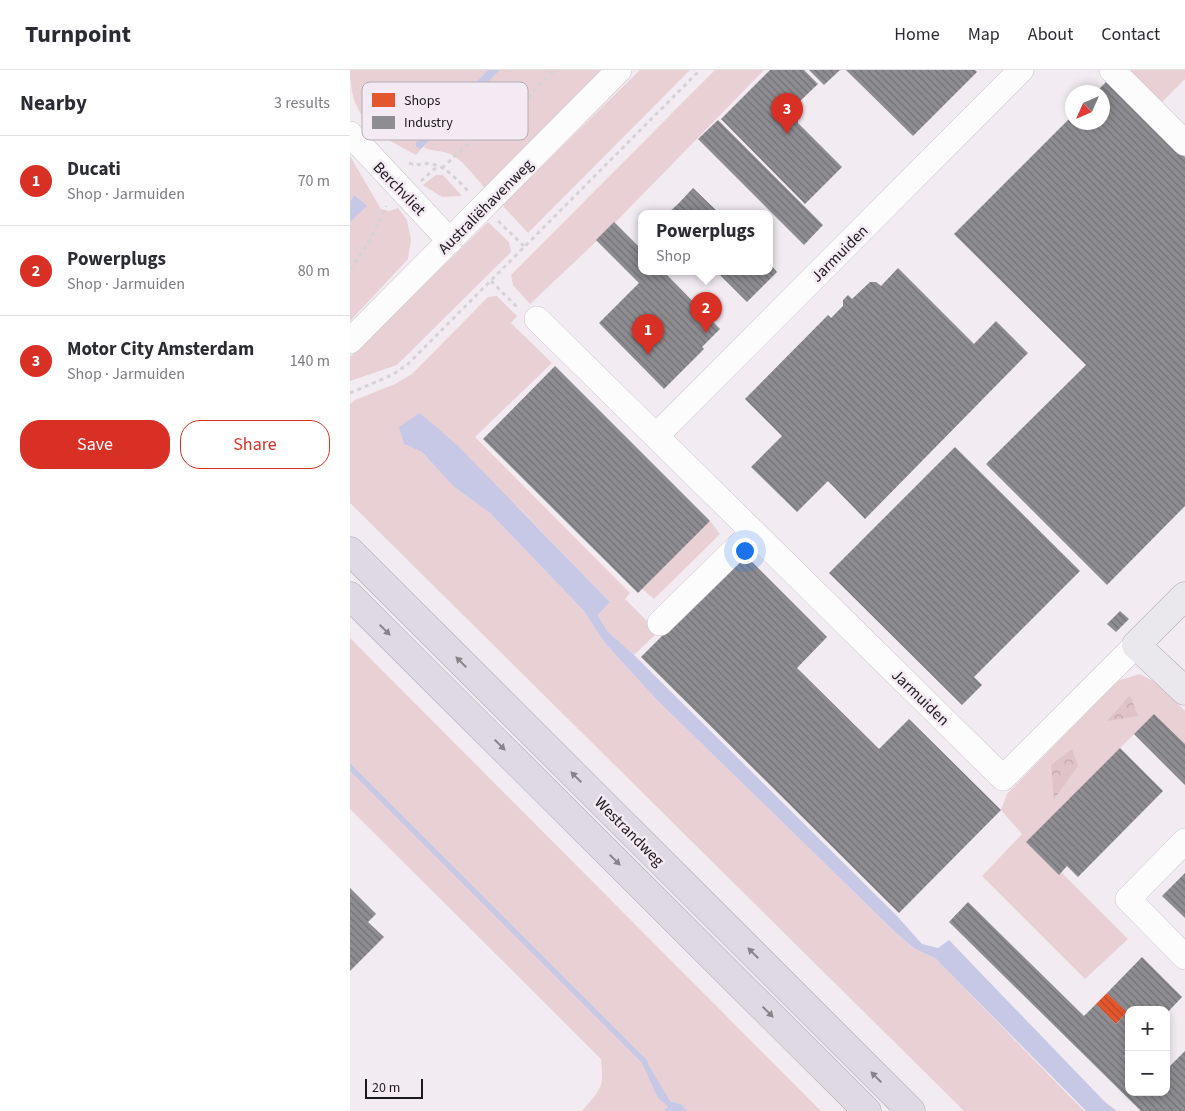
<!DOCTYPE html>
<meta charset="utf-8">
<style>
body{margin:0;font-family:"Source Sans 3",sans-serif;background:#f7f7f7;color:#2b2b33}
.controls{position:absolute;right:15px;bottom:15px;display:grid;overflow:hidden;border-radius:10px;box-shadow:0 2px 8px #0003}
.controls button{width:45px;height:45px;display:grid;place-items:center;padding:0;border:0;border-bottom:1px solid #e1e1e2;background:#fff;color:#2b2b33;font:25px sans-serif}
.compass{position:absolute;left:715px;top:15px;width:45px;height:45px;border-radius:50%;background:#fff;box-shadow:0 2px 8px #0003;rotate:225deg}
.scale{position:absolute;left:15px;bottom:12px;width:58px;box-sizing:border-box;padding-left:5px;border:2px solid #1c191c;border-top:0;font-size:14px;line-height:18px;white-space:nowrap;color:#1c191c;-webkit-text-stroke:4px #f4eaf4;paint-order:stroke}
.you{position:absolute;left:394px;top:480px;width:18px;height:18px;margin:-12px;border:4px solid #fff;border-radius:50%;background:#1a73e8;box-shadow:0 0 0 8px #1a73e833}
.badge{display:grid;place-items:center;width:32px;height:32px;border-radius:50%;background:#d93025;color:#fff;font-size:16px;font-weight:700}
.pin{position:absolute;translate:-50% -41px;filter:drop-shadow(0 1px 2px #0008)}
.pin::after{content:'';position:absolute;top:26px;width:18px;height:15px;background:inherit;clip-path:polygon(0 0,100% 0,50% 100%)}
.popup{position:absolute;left:288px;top:140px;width:135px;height:65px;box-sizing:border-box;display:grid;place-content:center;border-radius:10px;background:#fff;filter:drop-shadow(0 1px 4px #0005);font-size:16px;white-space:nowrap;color:#7c7c81}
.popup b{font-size:19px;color:#2b2b33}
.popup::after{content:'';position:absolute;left:50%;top:100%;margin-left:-10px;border:10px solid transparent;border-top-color:#fff}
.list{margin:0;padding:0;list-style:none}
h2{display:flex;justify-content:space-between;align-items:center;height:65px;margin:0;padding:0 20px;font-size:21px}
h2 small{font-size:16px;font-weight:400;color:#7c7c81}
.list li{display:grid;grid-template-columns:32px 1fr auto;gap:15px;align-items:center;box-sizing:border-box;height:90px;padding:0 20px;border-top:1px solid #e1e1e2}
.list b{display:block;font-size:19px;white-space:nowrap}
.list p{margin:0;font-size:16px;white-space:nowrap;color:#7c7c81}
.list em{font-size:16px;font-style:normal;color:#7c7c81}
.actions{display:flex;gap:10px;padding:15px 20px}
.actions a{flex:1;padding:11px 0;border:1px solid #d93025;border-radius:20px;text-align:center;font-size:18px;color:#d93025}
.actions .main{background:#d93025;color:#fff}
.map{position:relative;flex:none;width:835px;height:1041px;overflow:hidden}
header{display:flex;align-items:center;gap:30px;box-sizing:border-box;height:70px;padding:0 25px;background:#fff;border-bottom:1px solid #e1e1e2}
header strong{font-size:24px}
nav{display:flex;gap:28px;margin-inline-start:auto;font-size:18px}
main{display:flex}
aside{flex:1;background:#fff}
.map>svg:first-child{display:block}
</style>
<header>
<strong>Turnpoint</strong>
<nav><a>Home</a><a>Map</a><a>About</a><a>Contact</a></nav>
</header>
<main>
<aside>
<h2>Nearby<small>3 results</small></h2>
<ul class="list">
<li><span class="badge">1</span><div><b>Ducati</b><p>Shop · Jarmuiden</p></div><em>70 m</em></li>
<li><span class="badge">2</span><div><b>Powerplugs</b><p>Shop · Jarmuiden</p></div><em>80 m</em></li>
<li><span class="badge">3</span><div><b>Motor City Amsterdam</b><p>Shop · Jarmuiden</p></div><em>140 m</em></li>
</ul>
<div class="actions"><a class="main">Save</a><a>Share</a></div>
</aside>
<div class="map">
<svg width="835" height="1041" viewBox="0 0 835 1041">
<defs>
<pattern id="forest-crowns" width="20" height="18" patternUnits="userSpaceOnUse" patternTransform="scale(1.25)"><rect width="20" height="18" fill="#dfc3c8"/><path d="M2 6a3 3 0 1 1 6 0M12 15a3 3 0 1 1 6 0" fill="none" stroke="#bfa7ab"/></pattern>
<pattern id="shops-back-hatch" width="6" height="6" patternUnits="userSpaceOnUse" patternTransform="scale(1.25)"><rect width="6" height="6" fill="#e4572e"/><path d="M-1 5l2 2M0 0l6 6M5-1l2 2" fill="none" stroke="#b84726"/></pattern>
<pattern id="industry-back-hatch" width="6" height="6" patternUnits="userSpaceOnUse" patternTransform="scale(1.25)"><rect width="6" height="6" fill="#8d8d92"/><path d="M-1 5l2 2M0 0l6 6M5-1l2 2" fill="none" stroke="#727276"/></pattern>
</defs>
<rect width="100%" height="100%" fill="#f2ecf2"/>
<g fill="#e8d0d5">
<path d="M0,0H138L66,72L71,79L66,85C27,64 0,50 0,0Z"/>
<path d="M150,0H251L135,118C125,108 113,89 100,84C91,80 82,82 73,77Z"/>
<polygon points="290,0 340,0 178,163 152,135"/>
<polygon points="365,0 414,0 252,166 180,234 163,215 161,205"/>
<polygon points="778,0 835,0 835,9 811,33"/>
<polygon points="0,86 31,139 39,141 48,138 57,150 61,170 58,189 0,251 0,152 16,136 6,125 0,131"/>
<polygon points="86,105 93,105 112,126 92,127 73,115"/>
<polygon points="138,152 159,172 161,182 47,295 0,311 0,287"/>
<polygon points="147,226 167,246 161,253 202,293 125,367 280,523 275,529 308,562 284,585 257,561 248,545 260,532 172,441 70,343 54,374 72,382 103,416 140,443 234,541 254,572 306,629 544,861 565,879 585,888 734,1041 614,1041 0,433 0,334 5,330 45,314 62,304 138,227"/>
<polygon points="360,451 370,464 304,529 292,519"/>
<path d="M0,568L471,1041H338L331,1034L321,1031L314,1041H232C251,1019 254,1019 251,989L0,739Z"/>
<polygon points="790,604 810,615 835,641 835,674 804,644 679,770 778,869 735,909 632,806 672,764 651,740 657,724 767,611"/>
</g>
<g fill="url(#forest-crowns)">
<polygon points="780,625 788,646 757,651"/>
<polygon points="722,679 728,696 704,729 701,695"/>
</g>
<g fill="#c7c8e5">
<polygon points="138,0 150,0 71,79 66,77 66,72"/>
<polygon points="5,125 17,136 0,152 0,131"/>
<polygon points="70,343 108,376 260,532 248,545 257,561 284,585 547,846 572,874 588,878 599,870 755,1032 767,1041 736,1041 585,888 565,879 544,861 306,629 254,572 234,541 140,443 103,416 72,382 54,374 49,357"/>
<polygon points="295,989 320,1031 331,1034 338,1041 314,1041 318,1036 308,1028 291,991"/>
</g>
<polygon fill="url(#shops-back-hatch)" points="757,923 777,942 766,954 746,934"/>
<g fill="url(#industry-back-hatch)">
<polygon points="420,0 454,0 468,14 448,33 448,53 492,97 455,134 371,49"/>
<polygon points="459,0 490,0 474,15"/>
<polygon points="496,0 625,0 627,2 563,66"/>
<polygon points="758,10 835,87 835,436 757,515 636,394 736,295 604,164 722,46 722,52 752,52 752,22 746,22"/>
<polygon points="368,50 473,155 454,175 348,69"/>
<polygon points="343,118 370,144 317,144 328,134"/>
<polygon points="264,152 292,180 292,202 314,202 370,259 352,277 354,279 314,319 249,253 289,213 246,170"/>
<polygon points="420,194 427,202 397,232 367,202 420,202"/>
<polygon points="548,198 624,274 646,251 678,283 515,449 478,411 447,442 401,397 432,366 395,329 478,245 481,248 493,236 493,230 498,225 502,229 520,212 526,212 531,216"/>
<polygon points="205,296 360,451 288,523 133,369"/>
<polygon points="605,377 730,501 624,607 632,615 612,635 479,503"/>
<polygon points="394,484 477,567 447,598 529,679 559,649 651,740 549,843 291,587"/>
<polygon points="770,541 779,549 766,562 757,554"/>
<polygon points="804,644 835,674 835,715 784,664"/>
<polygon points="770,678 813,721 728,807 717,796 709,805 676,772"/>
<polygon points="835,803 835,848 812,826"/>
<polygon points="0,818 26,844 18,852 34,867 0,901"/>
<polygon points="618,832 734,946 746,934 766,954 777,942 757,923 792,887 832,927 816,944 816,940 779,940 779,982 774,986 779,990 779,1022 816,1022 816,1000 835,981 835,1041 791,1041 599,852"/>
</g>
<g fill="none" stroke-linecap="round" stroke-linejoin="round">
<polyline stroke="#c7c8e5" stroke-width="5.5" points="0,697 295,992"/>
<g stroke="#ccc7cc" stroke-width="26">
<g id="minor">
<polyline points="762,0 835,73"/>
<polyline points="0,64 100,171"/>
<polyline points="187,249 653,708 786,575"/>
<polyline points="0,271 269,0"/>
<polyline points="307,365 671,0"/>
<polyline points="310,553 403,462"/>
<polyline points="835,771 778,829 835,887"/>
</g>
</g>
<g stroke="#aca6b1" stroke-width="29">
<polyline id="major" points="835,526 786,575 835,621"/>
</g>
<g stroke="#aca6b1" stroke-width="29">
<g id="highway">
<polyline points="0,481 561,1041"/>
<polyline points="0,526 517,1041"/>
</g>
</g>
<g stroke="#d5d3d5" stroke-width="3" stroke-dasharray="4 4" stroke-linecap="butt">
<path d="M59,93C68,97 73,92 82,94C96,96 109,112 119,122"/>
<polyline points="92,98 123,69 158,49 204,0"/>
<polyline points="71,111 89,95"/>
<polyline points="148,151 175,177"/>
<polyline points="0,199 18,174 36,136"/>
<polyline points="141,211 169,239"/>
<polyline points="0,323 42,305 58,294 350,0"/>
</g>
<use href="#minor" stroke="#fdfcfd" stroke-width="25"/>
<use href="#major" stroke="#eae8ec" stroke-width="28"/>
<use href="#highway" stroke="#ded9e2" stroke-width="28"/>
</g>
<defs><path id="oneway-solid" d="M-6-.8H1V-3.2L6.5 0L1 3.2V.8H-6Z" transform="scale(1.25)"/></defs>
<g fill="#878389">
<use href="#oneway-solid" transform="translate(35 560) rotate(45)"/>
<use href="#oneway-solid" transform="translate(111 592) rotate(-135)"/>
<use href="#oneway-solid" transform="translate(150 675) rotate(45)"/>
<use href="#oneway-solid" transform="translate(226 707) rotate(-135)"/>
<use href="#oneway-solid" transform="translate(265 790) rotate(45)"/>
<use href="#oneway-solid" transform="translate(403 883) rotate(-135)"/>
<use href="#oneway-solid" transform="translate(418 942) rotate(45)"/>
<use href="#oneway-solid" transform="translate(526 1007) rotate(-135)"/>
</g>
<g text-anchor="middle" stroke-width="5" stroke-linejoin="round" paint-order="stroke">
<g font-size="16" fill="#1c191c" stroke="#f4eaf4">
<text transform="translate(50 118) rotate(46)" y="6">Berchvliet</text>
<text transform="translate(135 136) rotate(-45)" y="6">Australiëhavenweg</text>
<text transform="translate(489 183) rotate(-45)" y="6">Jarmuiden</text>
<text transform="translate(571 627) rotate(44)" y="6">Jarmuiden</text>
<text transform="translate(280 761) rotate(45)" y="6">Westrandweg</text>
</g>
</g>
<rect x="12" y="12" width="166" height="58" rx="8" fill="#f4eaf4" stroke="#b3abb3" stroke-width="1"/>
<rect x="22" y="23" width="23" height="14" fill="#e4572e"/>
<rect x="22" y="46" width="23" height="13" fill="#8d8d92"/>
<g font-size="14" fill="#1c191c">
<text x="54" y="35">Shops</text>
<text x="54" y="57">Industry</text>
</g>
</svg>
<div class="controls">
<button>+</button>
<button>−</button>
</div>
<svg class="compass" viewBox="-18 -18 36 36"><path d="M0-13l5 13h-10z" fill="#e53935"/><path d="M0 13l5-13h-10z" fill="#7c7c81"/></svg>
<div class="scale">20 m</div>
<div class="you"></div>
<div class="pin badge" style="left:298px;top:285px">1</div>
<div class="pin badge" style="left:356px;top:263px">2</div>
<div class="popup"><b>Powerplugs</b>Shop</div>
<div class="pin badge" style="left:437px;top:64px">3</div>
</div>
</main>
